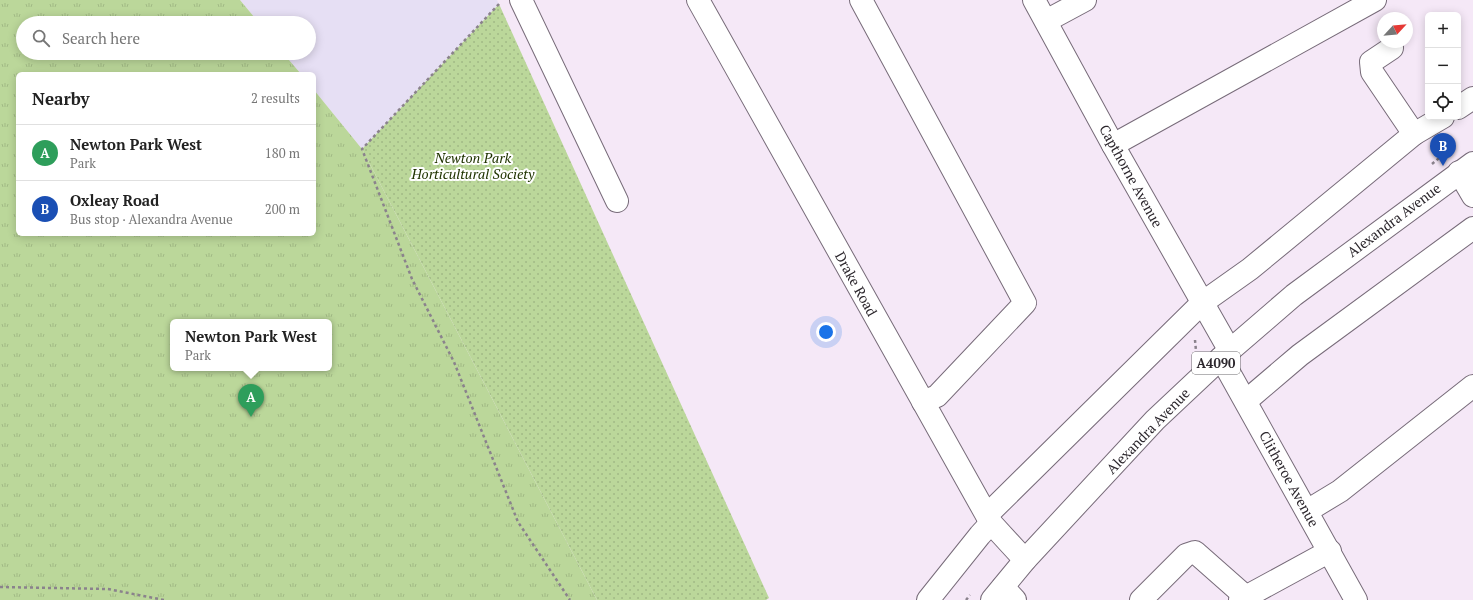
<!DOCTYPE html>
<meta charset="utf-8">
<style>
body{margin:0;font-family:"PT Serif",serif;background:#f6f6f6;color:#222}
.controls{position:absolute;right:12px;top:12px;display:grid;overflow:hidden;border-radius:6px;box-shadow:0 2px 10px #0003}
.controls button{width:36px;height:36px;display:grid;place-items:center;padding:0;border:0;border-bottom:1px solid #e0e0e0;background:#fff;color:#222;font:20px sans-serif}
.compass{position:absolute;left:1377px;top:12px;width:36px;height:36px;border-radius:50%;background:#fff;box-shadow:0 2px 10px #0003;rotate:64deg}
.you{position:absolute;left:826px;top:332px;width:14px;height:14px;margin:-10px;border:3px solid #fff;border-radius:50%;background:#1a73e8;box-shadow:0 0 0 6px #1a73e833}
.badge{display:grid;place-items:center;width:26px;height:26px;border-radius:50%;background:#0f766e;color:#fff;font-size:13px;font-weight:700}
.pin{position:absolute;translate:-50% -33px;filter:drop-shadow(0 1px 2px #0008)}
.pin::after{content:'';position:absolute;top:21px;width:14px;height:12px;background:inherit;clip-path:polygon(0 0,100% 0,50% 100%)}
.popup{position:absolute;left:170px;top:319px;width:162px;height:52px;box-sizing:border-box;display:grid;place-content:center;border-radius:6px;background:#fff;filter:drop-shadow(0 1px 3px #0005);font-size:13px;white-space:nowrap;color:#767676}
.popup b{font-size:15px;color:#222}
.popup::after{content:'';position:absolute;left:50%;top:100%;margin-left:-8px;border:8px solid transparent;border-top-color:#fff}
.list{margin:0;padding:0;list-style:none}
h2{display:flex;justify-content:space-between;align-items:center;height:52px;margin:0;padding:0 16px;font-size:17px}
h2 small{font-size:13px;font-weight:400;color:#767676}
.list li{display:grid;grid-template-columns:26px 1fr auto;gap:12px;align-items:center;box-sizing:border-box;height:56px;padding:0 16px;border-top:1px solid #e0e0e0}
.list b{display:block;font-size:15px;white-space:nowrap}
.list p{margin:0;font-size:13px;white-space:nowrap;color:#767676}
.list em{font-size:13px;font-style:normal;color:#767676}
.icon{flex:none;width:22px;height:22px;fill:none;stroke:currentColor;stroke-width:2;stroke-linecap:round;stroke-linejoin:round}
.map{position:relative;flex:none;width:1473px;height:600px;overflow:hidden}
.search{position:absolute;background:#fff;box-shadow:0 2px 10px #0003;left:16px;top:16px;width:300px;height:44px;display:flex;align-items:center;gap:10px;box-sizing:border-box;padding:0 14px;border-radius:22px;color:#767676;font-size:15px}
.panel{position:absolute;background:#fff;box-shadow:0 2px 10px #0003;left:16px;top:72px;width:300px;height:164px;border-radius:6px}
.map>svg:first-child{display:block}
</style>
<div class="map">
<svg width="1473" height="600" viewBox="0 0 1473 600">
<defs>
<pattern id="park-tufts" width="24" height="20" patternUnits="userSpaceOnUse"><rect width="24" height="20" fill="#bbd79a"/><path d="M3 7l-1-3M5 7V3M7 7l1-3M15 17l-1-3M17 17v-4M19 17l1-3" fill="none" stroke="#a1b985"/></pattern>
<pattern id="garden-dots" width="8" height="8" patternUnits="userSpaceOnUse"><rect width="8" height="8" fill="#bbd79a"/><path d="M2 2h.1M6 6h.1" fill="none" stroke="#a1b985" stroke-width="1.8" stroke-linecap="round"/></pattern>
</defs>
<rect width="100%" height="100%" fill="#f5e8f7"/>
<polygon fill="#e6dff4" points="240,0 497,0 499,4 362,149 314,90 314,74 301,74 283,53 309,53 309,23 259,23"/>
<path fill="url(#park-tufts)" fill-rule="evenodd" d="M0,0H240L259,23H23V53H283L301,74H18V234H314V90L362,149L597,600H0ZM173,322H329V368H173Z"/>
<polygon fill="url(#garden-dots)" points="499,4 769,598 766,600 597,600 362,149"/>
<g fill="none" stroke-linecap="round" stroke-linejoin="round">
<g stroke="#776b79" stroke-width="24">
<g id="minor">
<polyline points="521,0 617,201"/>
<polyline points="698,0 991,523 1025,560"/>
<polyline points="861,0 1025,303 937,396 923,402"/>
<polyline points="1034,0 1113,145 1230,351"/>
<polyline points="1046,21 1085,0"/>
<polyline points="1392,48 1371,62 1372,72 1414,134"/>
<polyline points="1458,108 1473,98"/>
<polyline points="1113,145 1375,0"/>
<polyline points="1459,172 1473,196"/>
<polyline points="1221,358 1356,600"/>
<polyline points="1246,401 1300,355 1473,228"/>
<polyline points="1307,511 1340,491 1473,386"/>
<polyline points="987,515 1202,303 1250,269 1414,134 1443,117"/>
<polyline points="1003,587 1015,600"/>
<polyline points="928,600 980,535 991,523"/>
<polyline points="1141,600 1186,555 1195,552 1246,597"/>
<polyline points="1240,600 1330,551"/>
</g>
</g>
<g stroke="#776b79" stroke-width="24">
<polyline id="major" points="992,600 1025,560 1155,420 1221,358 1294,295 1473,163"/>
</g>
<g stroke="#8a828c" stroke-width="2.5" stroke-dasharray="3 3" stroke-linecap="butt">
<polyline points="499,4 362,149 412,279 454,362 518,522 570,600"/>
<polyline points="1432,164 1445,153"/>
<polyline points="1195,340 1196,351"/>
<polyline points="0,587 108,589 164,600"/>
<polyline points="966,600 970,595"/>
</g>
<use href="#minor" stroke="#fff" stroke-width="22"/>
<use href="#major" stroke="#fff" stroke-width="22"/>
</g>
<g text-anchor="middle" stroke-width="4" stroke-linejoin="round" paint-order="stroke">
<rect fill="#fff" stroke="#6b686c" stroke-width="1" x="1192" y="352" width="48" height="22" rx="3"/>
<g font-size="13" font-weight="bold" fill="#2c272d">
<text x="1216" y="368">A4090</text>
</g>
<g font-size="14" font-style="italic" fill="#203400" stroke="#fff">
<text x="473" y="163">Newton Park<tspan x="473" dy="16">Horticultural Society</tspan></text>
</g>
<g font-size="14" fill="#2c272d" stroke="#fff">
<text transform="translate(1131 176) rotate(61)" y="5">Capthorne Avenue</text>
<text transform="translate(1394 220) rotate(-37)" y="5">Alexandra Avenue</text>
<text transform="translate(856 284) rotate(61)" y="5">Drake Road</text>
<text transform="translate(1148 431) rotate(-46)" y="5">Alexandra Avenue</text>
<text transform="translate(1289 479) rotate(61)" y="5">Clitheroe Avenue</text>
</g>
</g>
</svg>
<div class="controls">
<button>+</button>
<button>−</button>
<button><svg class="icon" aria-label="locate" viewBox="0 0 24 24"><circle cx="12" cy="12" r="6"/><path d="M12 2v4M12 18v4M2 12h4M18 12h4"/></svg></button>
</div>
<svg class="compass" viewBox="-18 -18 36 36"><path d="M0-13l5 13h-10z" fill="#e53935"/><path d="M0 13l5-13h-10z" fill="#767676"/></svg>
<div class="you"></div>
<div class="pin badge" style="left:251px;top:417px;background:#2e9e5b">A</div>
<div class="popup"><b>Newton Park West</b>Park</div>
<div class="pin badge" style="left:1443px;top:166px;background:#1a4fb4">B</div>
<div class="search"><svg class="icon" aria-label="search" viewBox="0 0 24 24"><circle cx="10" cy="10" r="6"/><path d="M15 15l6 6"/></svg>Search here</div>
<section class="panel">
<h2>Nearby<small>2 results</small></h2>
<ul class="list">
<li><span class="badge" style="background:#2e9e5b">A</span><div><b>Newton Park West</b><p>Park</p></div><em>180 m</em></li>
<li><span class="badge" style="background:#1a4fb4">B</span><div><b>Oxleay Road</b><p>Bus stop · Alexandra Avenue</p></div><em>200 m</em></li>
</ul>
</section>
</div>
